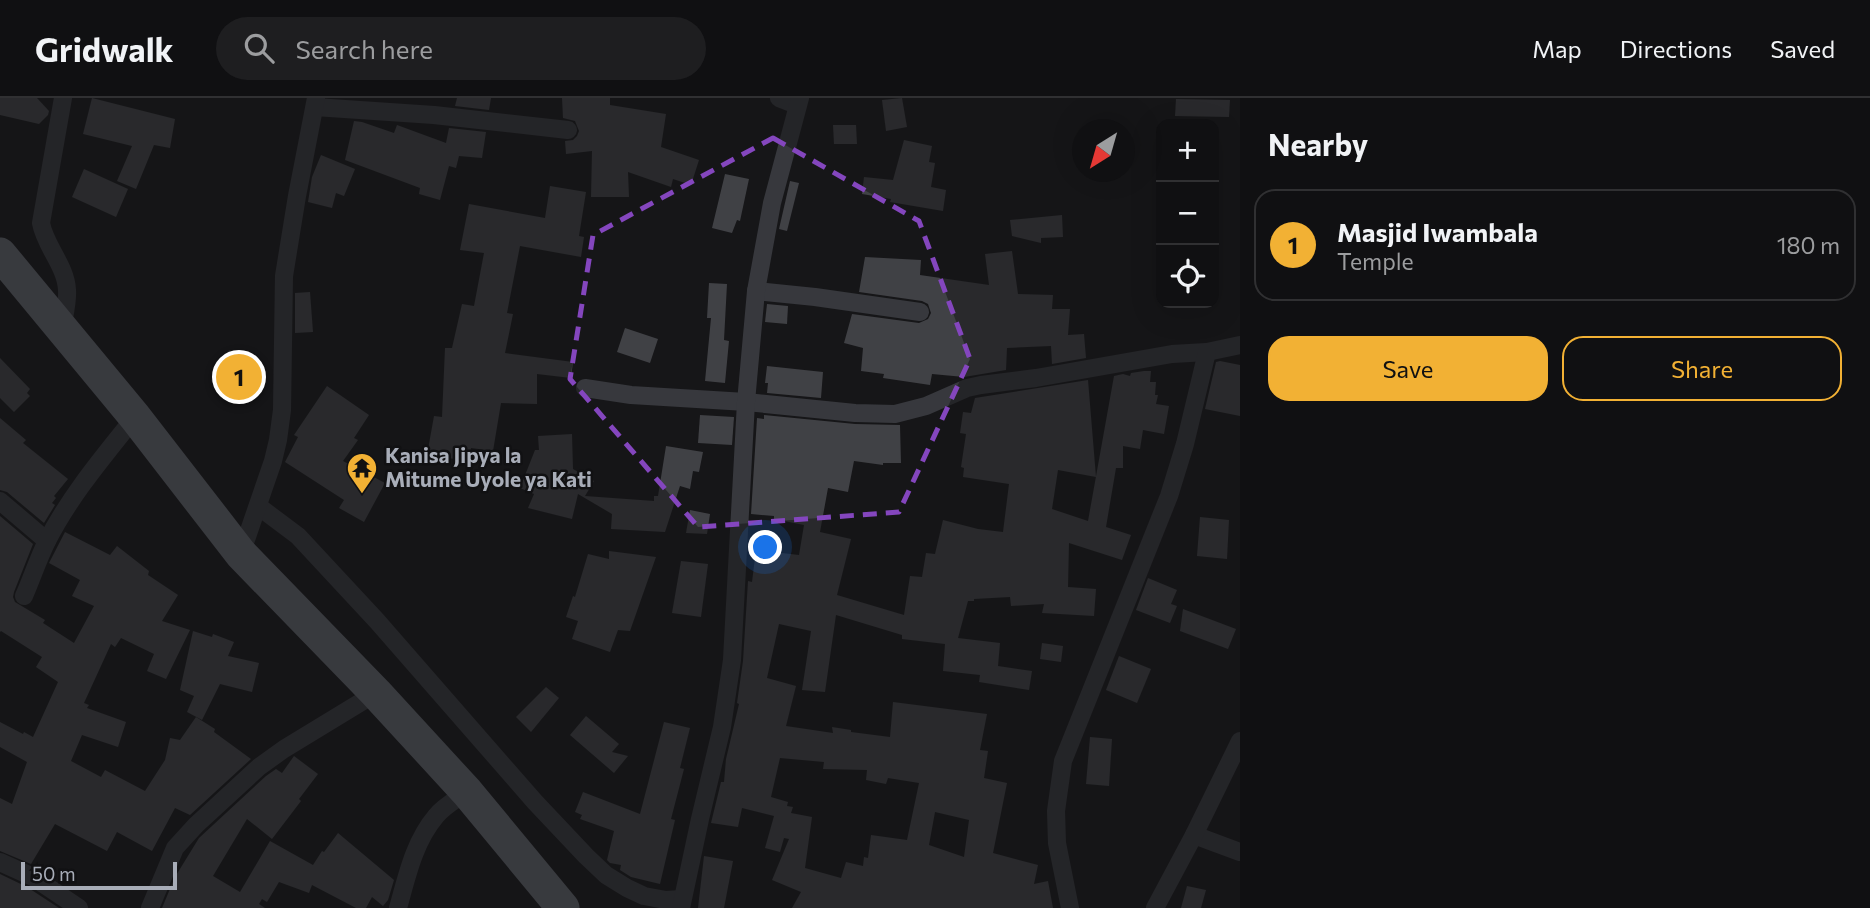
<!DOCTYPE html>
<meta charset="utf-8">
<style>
body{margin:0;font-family:Commissioner,sans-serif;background:#1e1e20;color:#f1f3f6}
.controls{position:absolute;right:21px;top:21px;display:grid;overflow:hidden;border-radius:14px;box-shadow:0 7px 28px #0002}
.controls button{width:63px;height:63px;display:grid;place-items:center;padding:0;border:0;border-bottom:2px solid #303032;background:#101012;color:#f1f3f6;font:35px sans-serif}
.compass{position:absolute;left:1072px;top:21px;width:63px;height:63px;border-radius:50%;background:#101012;box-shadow:0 7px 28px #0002;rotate:217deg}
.scale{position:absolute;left:21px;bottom:18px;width:156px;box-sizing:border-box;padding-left:7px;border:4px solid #a8adb8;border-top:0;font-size:19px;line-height:24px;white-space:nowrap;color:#a8adb8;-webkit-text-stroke:5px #111113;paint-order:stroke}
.you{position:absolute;left:766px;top:450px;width:24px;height:24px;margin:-18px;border:5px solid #fff;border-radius:50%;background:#1a73e8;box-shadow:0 0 0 10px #1a73e833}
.badge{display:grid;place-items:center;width:46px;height:46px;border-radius:50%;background:#f2b134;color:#111;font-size:23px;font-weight:700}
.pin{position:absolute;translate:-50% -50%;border:4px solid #fff;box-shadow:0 2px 7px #0006}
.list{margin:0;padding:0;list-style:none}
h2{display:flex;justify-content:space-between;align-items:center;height:91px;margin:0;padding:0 28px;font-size:30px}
h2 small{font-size:23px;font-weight:400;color:#9c9d9f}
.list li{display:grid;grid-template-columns:46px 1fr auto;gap:21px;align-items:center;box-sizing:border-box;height:112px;margin:0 14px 14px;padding:0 14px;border:2px solid #303032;border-radius:21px}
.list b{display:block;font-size:26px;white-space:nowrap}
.list p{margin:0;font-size:23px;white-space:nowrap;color:#9c9d9f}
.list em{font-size:23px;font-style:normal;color:#9c9d9f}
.actions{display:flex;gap:14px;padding:21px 28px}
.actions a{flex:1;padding:16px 0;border:2px solid #f2b134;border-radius:21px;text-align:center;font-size:24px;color:#f2b134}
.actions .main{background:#f2b134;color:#111}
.icon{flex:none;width:38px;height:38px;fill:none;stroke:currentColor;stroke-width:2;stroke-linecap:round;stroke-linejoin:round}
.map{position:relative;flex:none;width:1240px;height:810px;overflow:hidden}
header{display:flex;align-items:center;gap:42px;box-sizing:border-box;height:98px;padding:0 35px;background:#101012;border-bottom:2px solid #303032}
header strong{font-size:33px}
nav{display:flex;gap:38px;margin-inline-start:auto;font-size:24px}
.search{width:490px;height:63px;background:#1e1e20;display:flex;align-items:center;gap:18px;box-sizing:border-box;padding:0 24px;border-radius:38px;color:#9c9d9f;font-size:26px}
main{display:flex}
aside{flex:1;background:#101012}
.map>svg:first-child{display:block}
</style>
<header>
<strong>Gridwalk</strong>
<div class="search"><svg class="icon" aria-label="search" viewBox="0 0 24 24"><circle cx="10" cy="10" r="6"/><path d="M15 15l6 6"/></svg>Search here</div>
<nav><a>Map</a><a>Directions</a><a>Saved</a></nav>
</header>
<main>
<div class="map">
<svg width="1240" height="810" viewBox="0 0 1240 810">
<rect width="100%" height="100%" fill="#161618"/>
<g fill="#404145" fill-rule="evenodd">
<polygon points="0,0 37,0 49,13 48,17 39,26 0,17"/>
<polygon points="92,0 175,21 170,50 154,47 136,91 117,83 132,48 83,36"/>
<polygon points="457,0 491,0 489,12 455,8"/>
<polygon points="562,0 610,0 610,7 666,16 661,49 699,62 691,87 673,81 671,89 628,74 629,99 591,99 592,53 566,56 565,43 573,42 577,38 579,33 575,23 563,20"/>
<polygon points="902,0 907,29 886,33 882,2"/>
<polygon points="1176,1 1230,2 1229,19 1175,18"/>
<polygon points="354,23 362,24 394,35 397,27 446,45 449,30 486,34 482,60 459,58 456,70 449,68 440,102 419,96 420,90 345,62"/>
<polygon points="833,27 856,27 857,46 834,46"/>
<polygon points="904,42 932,48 929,64 935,65 931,89 946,92 943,113 890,104 891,101 862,96 864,79 893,82"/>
<polygon points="321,57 355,71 344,98 336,95 332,110 308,104 312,79"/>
<polygon points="84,71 128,91 116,119 72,99"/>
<polygon points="725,76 749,81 740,123 737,122 732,135 712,130"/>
<polygon points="790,83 799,85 787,133 779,131"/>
<polygon points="550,88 586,94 579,138 584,139 581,159 520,148 507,215 513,216 505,255 573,264 571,280 537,276 537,306 501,305 493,353 471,350 469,363 427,357 434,318 442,319 445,250 452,250 462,206 474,208 484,155 460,152 469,106 545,120"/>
<polygon points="1062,117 1063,139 1041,140 1041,145 1012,138 1010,122"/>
<polygon points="1012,153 1018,196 1053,197 1052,211 1070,211 1068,237 1084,236 1086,260 1052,266 1051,248 1007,250 1006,272 964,279 932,276 930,287 883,280 884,276 861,273 863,250 844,245 852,216 919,225 928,221 931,215 928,206 922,203 859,194 865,159 921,162 920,177 989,187 985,156"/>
<polygon points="709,185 727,186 724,242 729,243 725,285 705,283 711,220 707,220"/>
<polygon points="310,194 313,234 295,235 295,195"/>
<polygon points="767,206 788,208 787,226 765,224"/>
<polygon points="625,230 658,241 650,265 617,254"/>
<polygon points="229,252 266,273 248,305 211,283"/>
<polygon points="0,260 30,291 27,295 30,298 14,314 0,300"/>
<polygon points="1220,263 1240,267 1240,318 1205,311 1216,264"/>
<polygon points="767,268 823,274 821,300 767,295 768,285 765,285"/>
<path d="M1144,273H1151L1150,284H1156L1155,297H1158L1156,306L1169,308L1164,336L1143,332L1140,351L1123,348V370H1116L1106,429L1131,437L1122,462L1069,445L1068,489L1096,491L1094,518L1042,515L1044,506L1011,508L1010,499L974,501V503H968L958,540L1000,545L998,568L1032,573L1029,592L979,584L980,577L943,573L945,546L902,541V537L836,517L825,594L802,592L811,533L779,526L767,580L796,588L786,628L833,635L832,629L851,632V634L890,639L893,604L987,616L980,652L988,653L984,680L1007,685L993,755L1038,767L1034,786L1048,783L1053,810H792L801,794L772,782L789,741L784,740L780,754L765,750L774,718L742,710L738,729L711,725L721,684H724L726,661L739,606L737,605L743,563L748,483L752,484L756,452L799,457L804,427L774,421V418L751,416L757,320L764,321V317L855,326L900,327L901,365H883V367L854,363L848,394L828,390L820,434L851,441L837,497L904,517L910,478L922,479L926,455L935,456L943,422L978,431L1003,434L1009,386L963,379L964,370L961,369L966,336L960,335L963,314L971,315L975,300L1088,282L1096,379L1058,372L1052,411L1088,423L1114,278L1123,276L1130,278L1131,275ZM780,660L824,664L823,671L867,672L866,682L886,686L888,680L919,685L907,742L871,737L868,760L864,759L863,768L846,764L841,780L805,770L812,719L791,715L793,709L787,708L788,704L771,699ZM935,714L969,722L964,759L929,747Z"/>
<polygon points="327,288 369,317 354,340 358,342 343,363 385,385 364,424 339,410 344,402 285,364 298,339 294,337"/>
<polygon points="700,317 734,319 732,347 698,345"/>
<polygon points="0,320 26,342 23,345 68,381 54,398 56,400 52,405 55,407 44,425 7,394 0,392"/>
<polygon points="572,336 573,371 594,383 585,398 654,403 654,398 658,398 666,348 703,354 699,374 693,373 690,391 680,388 665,434 611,431 612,416 578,396 572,421 528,410 534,396 520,390 535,352 539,352 538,338"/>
<polygon points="690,412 710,416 707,436 686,435"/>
<polygon points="0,418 33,446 14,494 13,499 15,504 45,522 43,525 74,545 94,508 72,498 80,482 49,465 65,434 110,457 117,448 149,473 148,477 178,497 162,523 190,532 166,581 147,573 154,556 121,540 115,549 111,546 84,605 89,607 87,610 126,624 118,649 82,637 71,663 101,679 105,672 145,693 165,662 170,640 180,642 196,619 215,631 214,634 251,661 190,717 175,710 152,753 117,734 107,753 55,726 31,766 0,753 0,700 12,706 27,664 0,649 0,624 23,636 24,634 33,639 58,584 36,569 42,559 1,533 0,534"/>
<polygon points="1200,419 1229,422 1227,461 1197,458"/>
<polygon points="609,453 656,459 630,533 618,532 610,554 572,541 578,523 566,519 573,498 575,499 588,456 609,461"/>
<polygon points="681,463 708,466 701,519 672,515"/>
<polygon points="1148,480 1177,492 1171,506 1177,508 1170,525 1136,512"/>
<polygon points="1183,511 1236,531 1228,551 1180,533"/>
<polygon points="193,533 212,539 213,536 234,544 228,558 259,565 252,594 220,586 202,622 187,614 194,598 180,592"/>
<polygon points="1042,545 1063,548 1061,564 1040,561"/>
<polygon points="1119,558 1151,571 1137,605 1106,592"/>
<polygon points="546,589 559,600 531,634 516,619"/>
<polygon points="586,618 619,646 612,654 628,658 614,675 570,637"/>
<polygon points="664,624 690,630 680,670 684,671 671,721 675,722 660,786 631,779 620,772 621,767 610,765 607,762 614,733 580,721 582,717 575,714 583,694 640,716"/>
<polygon points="1090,639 1112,641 1109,688 1086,686"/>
<polygon points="294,658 318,676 299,701 301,703 272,741 247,721 213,778 240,794 270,743 313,767 322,753 324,754 338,735 394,782 388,802 383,808 372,799 366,810 356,810 312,787 309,795 279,784 267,804 262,801 259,806 265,810 162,810 175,779 199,740 266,678 276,671 282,675"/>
<polygon points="704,758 733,763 724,810 698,810"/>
<polygon points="0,776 27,789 59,810 0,810"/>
<polygon points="1187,788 1206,792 1201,810 1181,810"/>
</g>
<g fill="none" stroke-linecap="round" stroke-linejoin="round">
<g stroke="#37383d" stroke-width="18">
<polyline points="779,0 797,7"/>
<polyline points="315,9 434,17 568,32"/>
<polyline points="756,193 815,199 920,214"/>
<path d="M62,231C64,218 68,204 67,192C66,168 45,148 41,125L63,0"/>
<polyline points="585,290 631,297 746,304 855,315 895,316 926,308 967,290 981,287 1036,280 1172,256 1207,254 1240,247"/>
<polyline points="0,403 47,443"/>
<polyline points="258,408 298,438 377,523 535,704 586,758 606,777 627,790 644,798 666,802 682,801"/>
<polyline points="241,456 273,363 278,342 282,312 284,178 297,98 316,0"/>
<path d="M24,498C32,480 38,461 47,443C70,398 103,359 135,319"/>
<polyline points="1194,737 1240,754"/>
<polyline points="0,764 33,779 79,810"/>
<polyline points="150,810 175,750 196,727 259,669 284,651 376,595"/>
<path d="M398,810C407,778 414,744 436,718C444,708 457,701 467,694"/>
<polyline points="681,810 700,721 722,629 732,562 746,304 756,193 772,105 800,0"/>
<polyline points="1070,810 1057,745 1056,713 1063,663 1169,398 1185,346 1207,254"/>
<polyline points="1155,810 1194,737 1240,643"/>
</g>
<polyline stroke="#63666e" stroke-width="33" points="0,156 135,319 241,456 376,595 467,694 563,810"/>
</g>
<path d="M0 0H1240V810H0ZM773,40L919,123L970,261L899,414L698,429L570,281L593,137Z" fill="#161618" fill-opacity=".55" fill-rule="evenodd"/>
<path fill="none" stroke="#8446be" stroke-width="5" stroke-dasharray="14 9" stroke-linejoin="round" d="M773,40L919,123L970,261L899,414L698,429L570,281L593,137Z"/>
<defs>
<g id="temple-pin" transform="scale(1.575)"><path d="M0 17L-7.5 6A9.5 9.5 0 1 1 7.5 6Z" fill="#f2b134" stroke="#111113"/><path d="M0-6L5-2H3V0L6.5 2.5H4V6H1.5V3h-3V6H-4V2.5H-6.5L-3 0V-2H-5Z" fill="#111"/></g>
</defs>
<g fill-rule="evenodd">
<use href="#temple-pin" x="362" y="370"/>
</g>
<g text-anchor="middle" stroke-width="5" stroke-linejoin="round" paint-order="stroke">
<g font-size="21" font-weight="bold" fill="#a8adb8" stroke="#111113" text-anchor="start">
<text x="385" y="365">Kanisa Jipya la<tspan x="385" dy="24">Mitume Uyole ya Kati</tspan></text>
</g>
</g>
</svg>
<div class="controls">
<button>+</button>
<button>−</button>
<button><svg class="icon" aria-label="locate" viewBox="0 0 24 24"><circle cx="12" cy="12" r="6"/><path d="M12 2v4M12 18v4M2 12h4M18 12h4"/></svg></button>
</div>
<svg class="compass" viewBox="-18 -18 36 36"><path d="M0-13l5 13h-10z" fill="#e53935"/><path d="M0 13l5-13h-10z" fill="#9c9d9f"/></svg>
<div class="scale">50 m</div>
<div class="you"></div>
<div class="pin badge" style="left:239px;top:279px">1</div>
</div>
<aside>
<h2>Nearby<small></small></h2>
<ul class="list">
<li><span class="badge">1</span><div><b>Masjid Iwambala</b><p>Temple</p></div><em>180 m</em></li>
</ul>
<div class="actions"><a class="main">Save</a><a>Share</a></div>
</aside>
</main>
